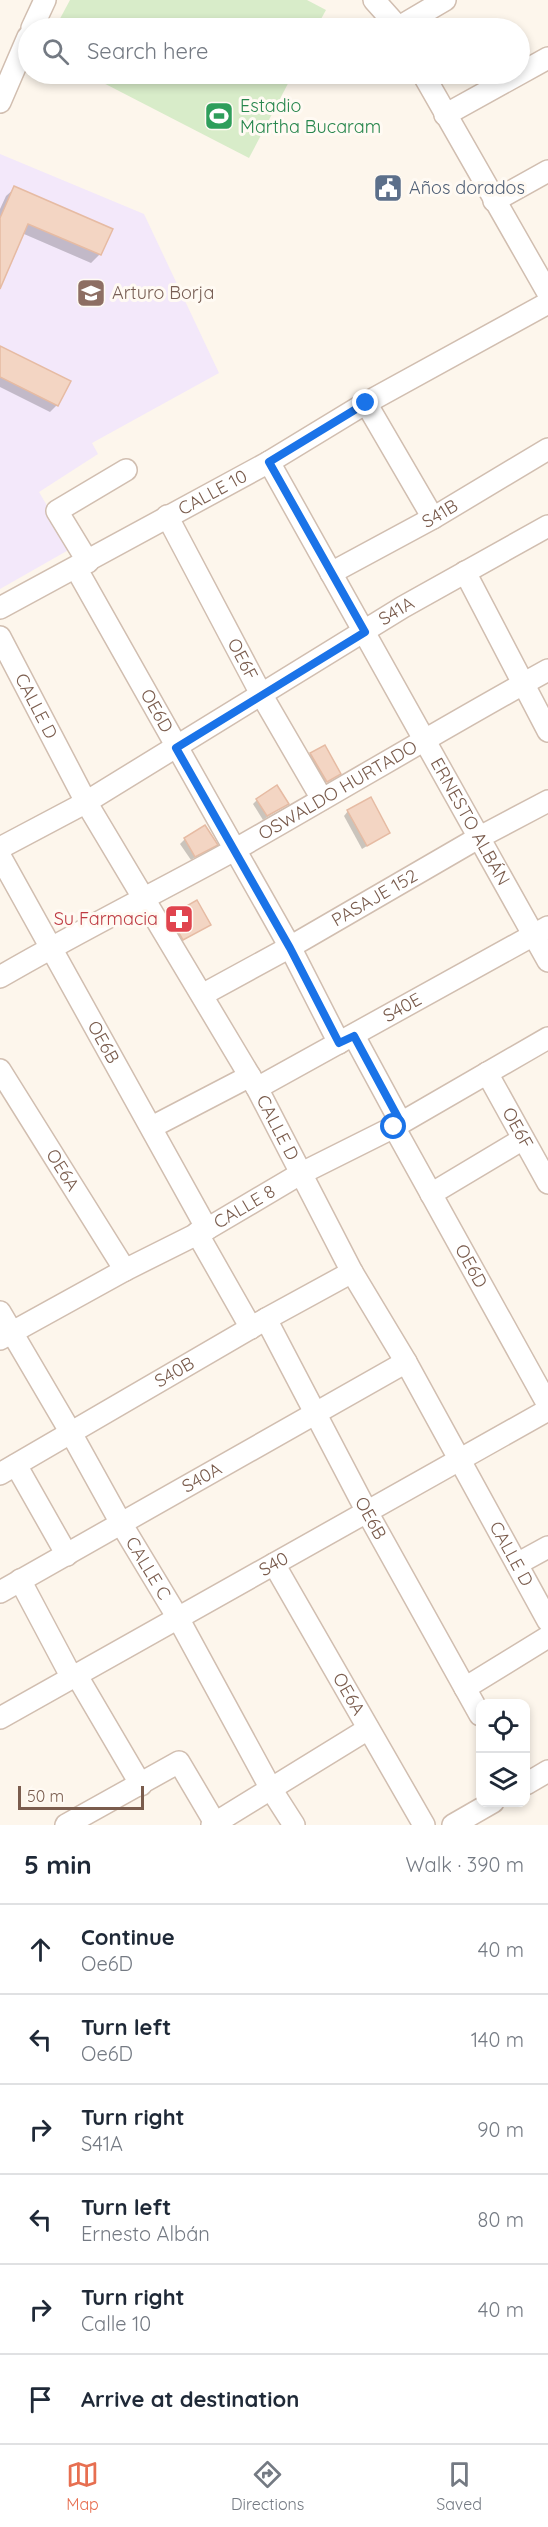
<!DOCTYPE html>
<meta charset="utf-8">
<style>
body{margin:0;font-family:Quicksand,sans-serif;background:#f6f6f7;color:#1f2937}
.controls{position:absolute;right:18px;bottom:18px;display:grid;overflow:hidden;border-radius:12px;box-shadow:0 3px 9px #0003}
.controls button{width:54px;height:54px;display:grid;place-items:center;padding:0;border:0;border-bottom:2px solid #e0e1e3;background:#fff;color:#1f2937;font:30px sans-serif}
.scale{position:absolute;left:18px;bottom:15px;width:126px;box-sizing:border-box;padding-left:6px;border:3px solid #7a5c4d;border-top:0;font-size:16px;line-height:21px;white-space:nowrap;color:#7a5c4d;-webkit-text-stroke:4px #fffaf3;paint-order:stroke}
.stop{position:absolute;width:18px;height:18px;margin:-14px;border:4px solid #1a73e8;border-radius:50%;background:#fff}
.stop.end{background:#1a73e8;border-color:#fff;box-shadow:0 2px 6px #0008}
.list{margin:0;padding:0;list-style:none}
h2{display:flex;justify-content:space-between;align-items:center;height:78px;margin:0;padding:0 24px;font-size:26px}
h2 small{font-size:20px;font-weight:400;color:#747a83}
.list li{display:grid;grid-template-columns:39px 1fr auto;gap:18px;align-items:center;box-sizing:border-box;height:90px;padding:0 24px;border-top:2px solid #e0e1e3}
.list b{display:block;font-size:22px;white-space:nowrap}
.list p{margin:0;font-size:20px;white-space:nowrap;color:#747a83}
.list em{font-size:20px;font-style:normal;color:#747a83}
.icon{flex:none;width:33px;height:33px;fill:none;stroke:currentColor;stroke-width:2;stroke-linecap:round;stroke-linejoin:round}
.map{position:relative;flex:none;width:548px;height:1825px;overflow:hidden}
.search{position:absolute;background:#fff;box-shadow:0 3px 9px #0003;left:18px;right:18px;top:18px;height:66px;display:flex;align-items:center;gap:15px;box-sizing:border-box;padding:0 21px;border-radius:33px;color:#747a83;font-size:22px}
.sheet{height:618px;background:#fff}
nav{display:flex;justify-content:space-around;align-items:center;box-sizing:border-box;height:84px;border-top:2px solid #e0e1e3;background:#fff;font-size:16px;color:#747a83}
nav a{display:grid;justify-items:center;gap:3px}
nav .on{color:#e76f51}
.map>svg:first-child{display:block}
</style>
<div class="map">
<svg width="548" height="1825" viewBox="0 0 548 1825">
<rect width="100%" height="100%" fill="#fdf6ec"/>
<polygon fill="#f3e8fa" points="0,154 144,214 219,373 92,443 98,454 39,492 72,548 0,589"/>
<g fill="#d8ecc9">
<polygon points="70,0 307,0 326,10 316,28 55,28"/>
<polygon points="86,74 293,74 249,158"/>
</g>
<g fill="#0003">
<polygon points="15,188 100,254 91,263 24,234 0,280 0,209 6,196"/>
<polygon points="0,348 57,405 50,412 0,387"/>
<polygon points="311,754 339,773 322,785 307,759"/>
<polygon points="257,800 287,804 263,820 253,804"/>
<polygon points="348,811 388,833 362,849 344,816"/>
<polygon points="185,839 216,844 191,860 180,844"/>
<polygon points="170,917 209,924 179,943 165,921"/>
</g>
<g fill="#f3d5c3" stroke="#e6bba3" stroke-width="1.5">
<polygon points="14,186 113,229 101,255 28,224 0,289 0,218"/>
<polygon points="0,346 71,381 58,406 0,377"/>
<polygon points="325,745 341,774 327,782 310,753"/>
<polygon points="277,785 289,804 267,816 256,799"/>
<polygon points="371,797 390,833 367,846 347,810"/>
<polygon points="205,825 218,845 195,857 184,838"/>
<polygon points="197,900 211,925 183,940 169,916"/>
</g>
<g fill="none" stroke-linecap="round" stroke-linejoin="round">
<g stroke="#d1beb0" stroke-width="24">
<g id="minor">
<polyline points="374,0 399,28"/>
<polyline points="399,27 445,0"/>
<polyline points="32,28 45,0"/>
<polyline points="423,74 548,293"/>
<polyline points="0,102 28,37"/>
<polyline points="445,115 548,58"/>
<polyline points="494,201 548,171"/>
<polyline points="366,403 433,518"/>
<path id="s1" d="M269,462L548,961"/>
<path id="s2" d="M167,516L261,694L322,799"/>
<polyline points="88,562 57,511 126,470"/>
<path id="s3" d="M76,568L290,947L339,1043"/>
<polyline points="465,572 548,731"/>
<path id="s4" d="M331,573L433,518L548,449"/>
<path id="s5" d="M0,608L269,462L366,403L548,303"/>
<path id="s6" d="M0,637L86,802L257,1088L352,1272L406,1362L548,1621"/>
<path id="s7" d="M0,848L83,804L403,607L548,526"/>
<path id="s8" d="M0,856L207,1229"/>
<path id="s9" d="M0,977C77,932 158,892 236,849C340,790 443,728 548,670"/>
<path id="s10" d="M202,995L290,947L478,838L548,801"/>
<polyline points="354,1036 401,1123"/>
<path id="s11" d="M0,1070L125,1270"/>
<path id="s12" d="M487,1073L548,1183"/>
<path id="s13" d="M257,1088L548,927"/>
<polyline points="152,1127 250,1076"/>
<path id="s14" d="M394,1127L548,1405"/>
<polyline points="431,1194 523,1139"/>
<polyline points="197,1233 251,1328"/>
<path id="s15" d="M0,1312L71,1433L122,1525L178,1618L271,1789L294,1825"/>
<path id="s16" d="M266,1319L367,1512L480,1715"/>
<path id="s17" d="M0,1339L125,1270L207,1229L300,1174L394,1127L548,1038"/>
<polyline points="16,1465 67,1555"/>
<path id="s18" d="M0,1474L266,1319L352,1272"/>
<path id="s19" d="M274,1564L424,1825"/>
<polyline points="517,1564 548,1547"/>
<polyline points="20,1580 72,1678"/>
<path id="s20" d="M0,1592L406,1362"/>
<polyline points="77,1676 141,1785"/>
<polyline points="465,1688 548,1637"/>
<path id="s21" d="M0,1718L548,1410"/>
<polyline points="526,1784 548,1771"/>
<polyline points="66,1825 179,1762 215,1823"/>
<polyline points="212,1825 368,1729"/>
<polyline points="453,1825 493,1802"/>
</g>
</g>
<use href="#minor" stroke="#fff" stroke-width="21"/>
</g>
<g fill="none" stroke-linecap="round" stroke-linejoin="round">
<polyline stroke="#1a73e8" stroke-width="8" points="366,403 269,462 365,632 176,748 290,948 339,1043 354,1036 401,1123 394,1127"/>
</g>
<defs>
<g id="stadium-square" transform="scale(1.5)"><rect x="-9" y="-9" width="18" height="18" rx="4" fill="#2e9e5b" stroke="#fffaf3"/><path d="M0-5a6.5 5 0 1 0 0 10a6.5 5 0 1 0 0-10ZM-3.5-1.8h7v3.6h-7Z" fill="#fff"/></g>
<g id="civic-square" transform="scale(1.5)"><rect x="-9" y="-9" width="18" height="18" rx="4" fill="#5c6f8a" stroke="#fffaf3"/><path d="M-.6-6.5H3V-4.5H.6V-3L4-1V1h2V6H-6V1h2V-1L-.6-3ZM-1.2 2.5V6h2.4V2.5Z" fill="#fff"/></g>
<g id="university-square" transform="scale(1.5)"><rect x="-9" y="-9" width="18" height="18" rx="4" fill="#8d6e63" stroke="#fffaf3"/><path d="M0-5L7-2L0 1L-7-2ZM-4 1L0 2.5L4 1V4Q0 6-4 4Z" fill="#fff"/></g>
<g id="pharmacy-square" transform="scale(1.5)"><rect x="-9" y="-9" width="18" height="18" rx="4" fill="#e0444e" stroke="#fffaf3"/><path d="M-2-6h4v4h4v4h-4v4h-4v-4h-4v-4h4Z" fill="#fff"/></g>
</defs>
<g fill-rule="evenodd">
<use href="#stadium-square" x="219" y="116"/>
<use href="#civic-square" x="388" y="188"/>
<use href="#university-square" x="91" y="293"/>
<use href="#pharmacy-square" x="179" y="919"/>
</g>
<g text-anchor="middle" stroke-width="6" stroke-linejoin="round" paint-order="stroke">
<g font-size="18" fill="#27864d" stroke="#fffaf3" text-anchor="start">
<text x="240" y="112">Estadio<tspan x="240" dy="21">Martha Bucaram</tspan></text>
</g>
<g font-size="18" fill="#4e5e75" stroke="#fffaf3" text-anchor="start">
<text x="409" y="194">Años dorados</text>
</g>
<g font-size="18" fill="#785e54" stroke="#fffaf3" text-anchor="start">
<text x="112" y="299">Arturo Borja</text>
</g>
<g font-size="18" fill="#7a5c4d" stroke="#fffaf3">
<text dy="6" stroke="none"><textPath href="#s5" startOffset="242">CALLE 10</textPath></text>
<text dy="6" stroke="none"><textPath href="#s4" startOffset="124">S41B</textPath></text>
<text dy="6" stroke="none"><textPath href="#s7" startOffset="462">S41A</textPath></text>
<text dy="6" stroke="none"><textPath href="#s2" startOffset="162">OE6F</textPath></text>
<text dy="6" stroke="none"><textPath href="#s6" startOffset="78">CALLE D</textPath></text>
<text dy="6" stroke="none"><textPath href="#s3" startOffset="164">OE6D</textPath></text>
<text dy="6" stroke="none"><textPath href="#s9" startOffset="386">OSWALDO HURTADO</textPath></text>
<text dy="6" stroke="none"><textPath href="#s1" startOffset="412">ERNESTO ALBÁN</textPath></text>
<text dy="6" stroke="none"><textPath href="#s10" startOffset="198">PASAJE 152</textPath></text>
<text dy="6" stroke="none"><textPath href="#s13" startOffset="166">S40E</textPath></text>
<text dy="6" stroke="none"><textPath href="#s8" startOffset="213">OE6B</textPath></text>
<text dy="6" stroke="none"><textPath href="#s6" startOffset="564">CALLE D</textPath></text>
<text dy="6" stroke="none"><textPath href="#s12" startOffset="63">OE6F</textPath></text>
<text dy="6" stroke="none"><textPath href="#s11" startOffset="118">OE6A</textPath></text>
<text dy="6" stroke="none"><textPath href="#s17" startOffset="278">CALLE 8</textPath></text>
<text dy="6" stroke="none"><textPath href="#s14" startOffset="159">OE6D</textPath></text>
<text dy="6" stroke="none"><textPath href="#s18" startOffset="202">S40B</textPath></text>
<text dy="6" stroke="none"><textPath href="#s20" startOffset="232">S40A</textPath></text>
<text dy="6" stroke="none"><textPath href="#s16" startOffset="225">OE6B</textPath></text>
<text dy="6" stroke="none"><textPath href="#s6" startOffset="1050">CALLE D</textPath></text>
<text dy="6" stroke="none"><textPath href="#s21" startOffset="314">S40</textPath></text>
<text dy="6" stroke="none"><textPath href="#s15" startOffset="296">CALLE C</textPath></text>
<text dy="6" stroke="none"><textPath href="#s19" startOffset="150">OE6A</textPath></text>
</g>
<g font-size="18" fill="#be3a42" stroke="#fffaf3" text-anchor="end">
<text x="158" y="925">Su Farmacia</text>
</g>
</g>
</svg>
<div class="controls">
<button><svg class="icon" aria-label="locate" viewBox="0 0 24 24"><circle cx="12" cy="12" r="6"/><path d="M12 2v4M12 18v4M2 12h4M18 12h4"/></svg></button>
<button><svg class="icon" aria-label="layers" viewBox="0 0 24 24"><path d="M12 4l9 5-9 5-9-5zM3 14l9 5 9-5"/></svg></button>
</div>
<div class="scale">50 m</div>
<div class="stop" style="left:394px;top:1127px"></div>
<div class="stop end" style="left:366px;top:403px"></div>
<div class="search"><svg class="icon" aria-label="search" viewBox="0 0 24 24"><circle cx="10" cy="10" r="6"/><path d="M15 15l6 6"/></svg>Search here</div>
</div>
<section class="sheet">
<h2>5 min<small>Walk · 390 m</small></h2>
<ul class="list">
<li><svg class="icon" aria-label="ahead" viewBox="0 0 24 24"><path d="M12 20V5M6 11l6-6 6 6"/></svg><div><b>Continue</b><p>Oe6D</p></div><em>40 m</em></li>
<li><svg class="icon" aria-label="left" viewBox="0 0 24 24"><path d="M17 20v-9H6M10 6l-5 5 5 5"/></svg><div><b>Turn left</b><p>Oe6D</p></div><em>140 m</em></li>
<li><svg class="icon" aria-label="right" viewBox="0 0 24 24"><path d="M7 20v-9h11M14 6l5 5-5 5"/></svg><div><b>Turn right</b><p>S41A</p></div><em>90 m</em></li>
<li><svg class="icon" aria-label="left" viewBox="0 0 24 24"><path d="M17 20v-9H6M10 6l-5 5 5 5"/></svg><div><b>Turn left</b><p>Ernesto Albán</p></div><em>80 m</em></li>
<li><svg class="icon" aria-label="right" viewBox="0 0 24 24"><path d="M7 20v-9h11M14 6l5 5-5 5"/></svg><div><b>Turn right</b><p>Calle 10</p></div><em>40 m</em></li>
<li><svg class="icon" aria-label="arrive" viewBox="0 0 24 24"><path d="M6 21V4h12l-3 4 3 4H6"/></svg><div><b>Arrive at destination</b></div></li>
</ul>
</section>
<nav>
<a class="on"><svg class="icon" aria-label="map" viewBox="0 0 24 24"><path d="M3 6l6-2 6 2 6-2v14l-6 2-6-2-6 2zM9 4v14M15 6v14"/></svg>Map</a>
<a><svg class="icon" aria-label="directions" viewBox="0 0 24 24"><path d="M12 3l9 9-9 9-9-9zM9 14v-3h6M13 9l2 2-2 2"/></svg>Directions</a>
<a><svg class="icon" aria-label="saved" viewBox="0 0 24 24"><path d="M7 4h10v16l-5-4-5 4z"/></svg>Saved</a>
</nav>
